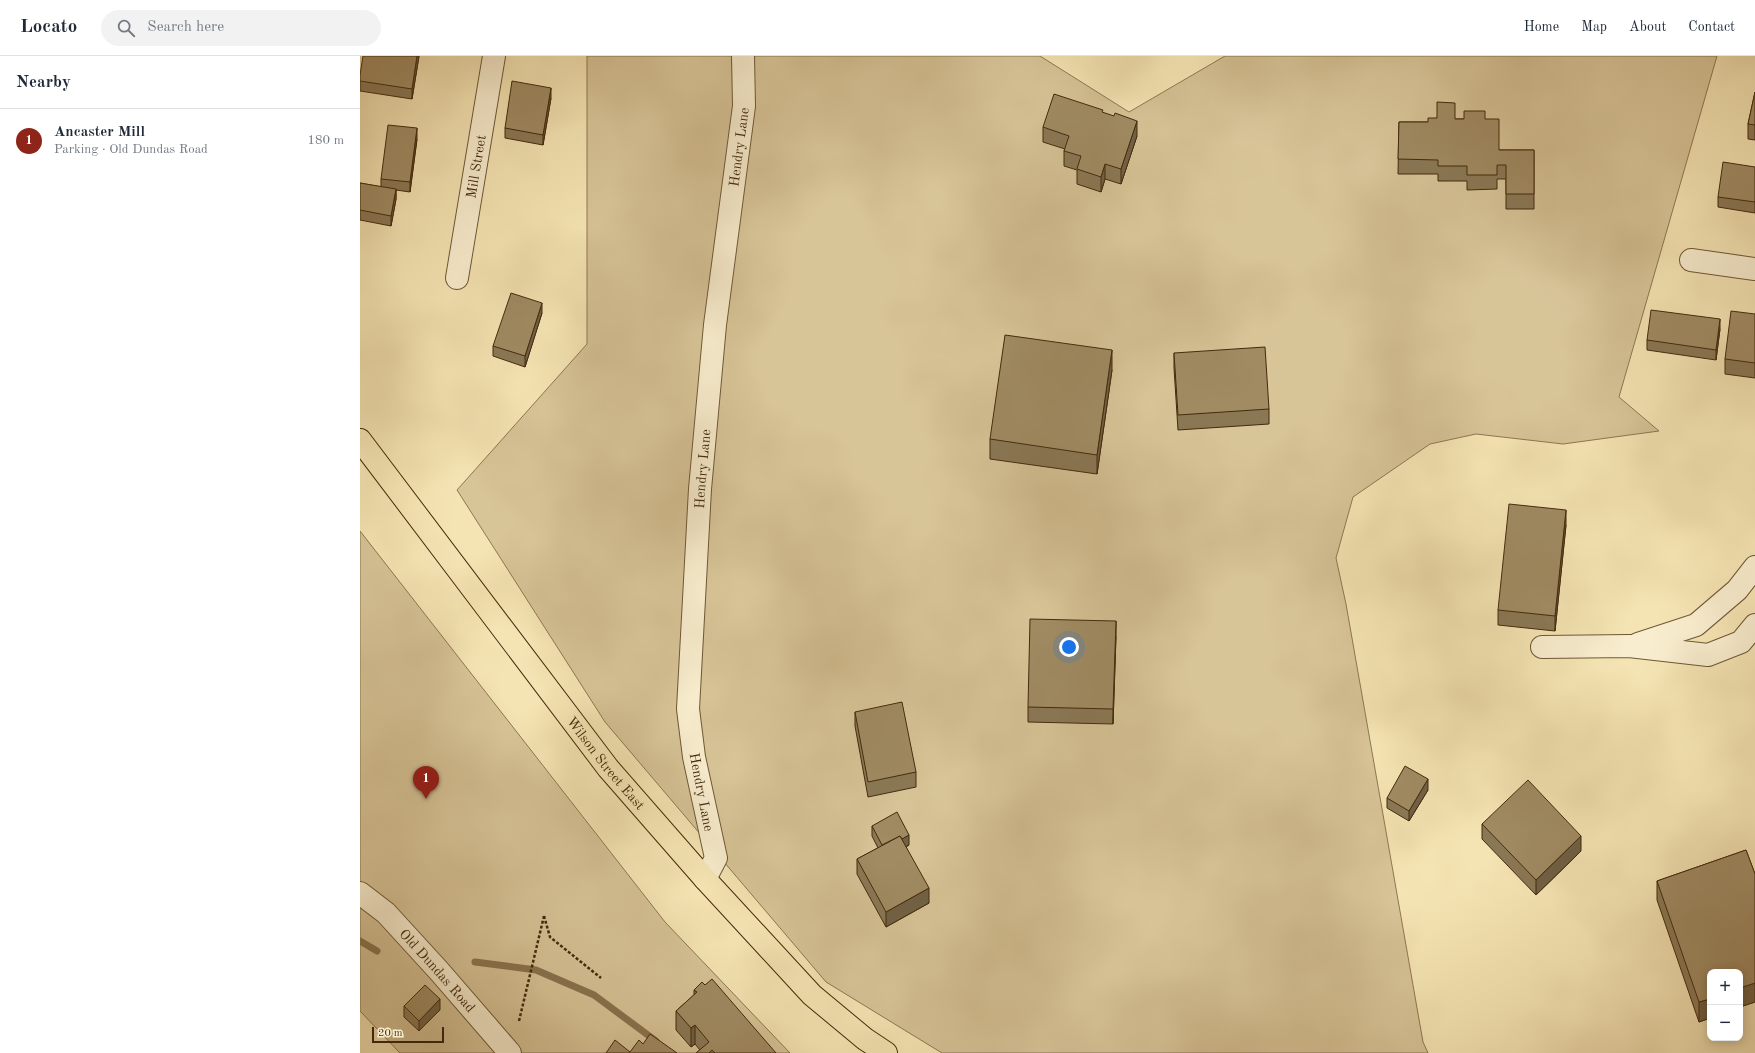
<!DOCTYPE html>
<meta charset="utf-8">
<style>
body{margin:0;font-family:"Old Standard TT",serif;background:#f2f2f3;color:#1f2937}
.controls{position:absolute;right:12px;bottom:12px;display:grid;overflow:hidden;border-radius:8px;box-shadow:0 2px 10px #0003}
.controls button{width:36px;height:36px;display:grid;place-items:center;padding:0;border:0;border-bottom:1px solid #e0e1e3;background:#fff;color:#1f2937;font:20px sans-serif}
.scale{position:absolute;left:12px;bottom:10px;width:72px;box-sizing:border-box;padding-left:4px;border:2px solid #442a0d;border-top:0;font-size:11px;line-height:14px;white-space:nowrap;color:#442a0d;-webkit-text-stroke:3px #f8edce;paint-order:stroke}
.you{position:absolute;left:709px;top:591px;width:14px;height:14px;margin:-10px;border:3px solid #fff;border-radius:50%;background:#1a73e8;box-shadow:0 0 0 6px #1a73e833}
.badge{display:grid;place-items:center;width:26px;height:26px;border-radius:50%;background:#8f2418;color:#fff;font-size:13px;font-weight:700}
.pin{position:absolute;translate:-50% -33px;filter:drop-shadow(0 1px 2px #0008)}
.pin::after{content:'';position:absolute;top:21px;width:14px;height:12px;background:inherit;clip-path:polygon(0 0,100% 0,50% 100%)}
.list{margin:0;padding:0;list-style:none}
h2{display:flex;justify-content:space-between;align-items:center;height:52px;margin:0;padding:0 16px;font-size:17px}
h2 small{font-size:13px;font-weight:400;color:#747a83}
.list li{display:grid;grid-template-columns:26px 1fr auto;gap:12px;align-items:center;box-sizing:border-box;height:64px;padding:0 16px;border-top:1px solid #e0e1e3}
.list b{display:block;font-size:15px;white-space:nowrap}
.list p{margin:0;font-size:13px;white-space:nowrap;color:#747a83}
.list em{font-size:13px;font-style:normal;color:#747a83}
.icon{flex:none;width:22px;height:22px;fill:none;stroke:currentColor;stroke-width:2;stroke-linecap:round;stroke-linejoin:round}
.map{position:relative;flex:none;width:1395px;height:997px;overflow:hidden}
header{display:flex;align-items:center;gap:24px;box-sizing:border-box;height:56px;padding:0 20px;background:#fff;border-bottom:1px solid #e0e1e3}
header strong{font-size:19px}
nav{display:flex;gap:22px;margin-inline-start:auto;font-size:14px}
.search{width:280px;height:36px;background:#f2f2f3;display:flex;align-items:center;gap:10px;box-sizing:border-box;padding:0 14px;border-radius:22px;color:#747a83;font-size:15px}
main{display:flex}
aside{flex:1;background:#fff}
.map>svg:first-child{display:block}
</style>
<header>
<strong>Locato</strong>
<div class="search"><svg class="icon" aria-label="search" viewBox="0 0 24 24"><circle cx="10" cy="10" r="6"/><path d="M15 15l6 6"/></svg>Search here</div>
<nav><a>Home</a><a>Map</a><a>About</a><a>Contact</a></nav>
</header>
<main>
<aside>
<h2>Nearby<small></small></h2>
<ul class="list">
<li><span class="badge">1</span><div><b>Ancaster Mill</b><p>Parking · Old Dundas Road</p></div><em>180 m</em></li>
</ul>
</aside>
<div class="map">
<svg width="1395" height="997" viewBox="0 0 1395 997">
<rect width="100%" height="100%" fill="#f5e4b3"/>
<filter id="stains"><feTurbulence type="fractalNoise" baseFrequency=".005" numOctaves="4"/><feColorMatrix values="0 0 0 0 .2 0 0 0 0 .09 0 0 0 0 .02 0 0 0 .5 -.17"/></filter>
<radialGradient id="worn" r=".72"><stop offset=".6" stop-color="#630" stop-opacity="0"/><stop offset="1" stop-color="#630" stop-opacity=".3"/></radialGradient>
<g fill="#d7c497" stroke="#8e7752">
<polygon points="227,0 680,0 769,56 865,0 1357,0 1259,341 1299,375 1203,388 1116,378 1070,388 993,441 976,502 986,548 1063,986 1068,997 582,997 466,926 245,666 97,434 227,288"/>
<polygon points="0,475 305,866 430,997 40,997 0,955"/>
</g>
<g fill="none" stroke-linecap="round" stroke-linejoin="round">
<g stroke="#8a744f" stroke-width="7">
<polyline points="0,885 17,895"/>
<polyline points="115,906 176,914 234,939 296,985"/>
</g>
<g stroke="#705836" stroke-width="24">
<g id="minor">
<polyline points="1331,204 1395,213"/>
<path id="s1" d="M97,222L134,0"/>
<polyline points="1278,588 1336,569 1377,534 1395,511"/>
<polyline points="1182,591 1269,590 1348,599 1381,586 1395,569"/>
<path id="s2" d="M345,823L356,802L334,701L328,653L340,433L355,269L384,50L383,0"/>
<path id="s3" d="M0,837L26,857L79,915L150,997"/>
</g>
</g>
<g stroke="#442a0d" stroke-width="24">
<g id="major">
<path id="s4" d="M0,384L248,712L345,823L452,939L505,983L526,997"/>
</g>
</g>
<g stroke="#442a0d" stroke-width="2.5" stroke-dasharray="3 2" stroke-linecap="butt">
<polyline points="184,860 190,881 241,922"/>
<polyline points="159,965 184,860"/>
</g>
<use href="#minor" stroke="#f8edce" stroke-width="22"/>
<use href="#major" stroke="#f5e4b3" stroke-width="22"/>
</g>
<g fill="#8a7855" stroke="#442a0d">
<polygon points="59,0 52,43 0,35 0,19"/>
<polygon points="1395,36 1395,84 1388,83 1388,68"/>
<polygon points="191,42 183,89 145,82 145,72"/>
<polygon points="743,57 777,80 761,128 745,123 741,136 717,128 717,114 704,110 704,95 705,93 683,86 683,71"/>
<polygon points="1077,62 1095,63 1125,63 1139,94 1174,94 1174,153 1146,153 1146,123 1137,123 1137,133 1107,134 1107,125 1078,125 1078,118 1038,118 1039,66 1068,66"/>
<polygon points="57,83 50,136 36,134 36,143 31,170 0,164 0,127 21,131 21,123"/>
<polygon points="1395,111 1395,157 1358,151 1358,141"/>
<polygon points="182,257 165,311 133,300 133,290"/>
<polygon points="1395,258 1395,322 1365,318 1365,303"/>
<polygon points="1360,273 1356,304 1287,294 1287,284"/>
<polygon points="814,297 909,353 909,368 818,374 814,312"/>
<polygon points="752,314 737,418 630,403 630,383"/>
<polygon points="1206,469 1195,575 1138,569 1138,554"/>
<polygon points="756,580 753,668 668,666 668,651"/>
<polygon points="495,656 556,716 556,731 508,741 495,670"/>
<polygon points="1068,734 1049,765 1027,752 1027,742"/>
<polygon points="1122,768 1221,795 1176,839 1122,783"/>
<polygon points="512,770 549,789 546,791 569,847 526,871 497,818 497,803 518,792 512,780"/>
<polygon points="1386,794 1395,818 1395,946 1380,951 1380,916 1350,916 1350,962 1339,966 1297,844 1297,825"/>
<polygon points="334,934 416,997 336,997 340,994 335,988 331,991 316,974 316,955 334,939"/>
<polygon points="44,950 80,954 59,975 44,961"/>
</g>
<g fill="#706145" stroke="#442a0d">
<polygon points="57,0 59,0 52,43 52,33"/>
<polygon points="191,32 191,42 183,89 183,79"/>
<polygon points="777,65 777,80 761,128 761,113"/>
<polygon points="57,72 57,83 50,136 50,126"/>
<polygon points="745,108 745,123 741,136 741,121"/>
<polygon points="36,133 36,143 31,170 31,160"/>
<polygon points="182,247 182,257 165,311 165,300"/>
<polygon points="1360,263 1360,273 1356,304 1356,294"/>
<polygon points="752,294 752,314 737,418 737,399"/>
<polygon points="1206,454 1206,469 1195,575 1195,560"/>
<polygon points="756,565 756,580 753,668 753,653"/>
<polygon points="1068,723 1068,734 1049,765 1049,755"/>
<polygon points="549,779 549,789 524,803 524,793"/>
<polygon points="1221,780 1221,795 1176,839 1176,824"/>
<polygon points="569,832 569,847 526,871 526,856"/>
<polygon points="1395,927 1395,946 1380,951 1380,932"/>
<polygon points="80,943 80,954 59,975 59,965"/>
<polygon points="1350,943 1350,962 1339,966 1339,946"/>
<polygon points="335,969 335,988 331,991 331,972"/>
</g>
<g fill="#a08b63" stroke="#442a0d">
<polygon points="3,0 57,0 52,33 0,25 0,19"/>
<polygon points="152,25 191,32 183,79 145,72"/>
<polygon points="1395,36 1395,69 1388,68"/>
<polygon points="694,38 743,54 742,56 754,60 755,57 777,65 761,113 745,108 741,121 717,113 721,100 704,95 709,80 683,71"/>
<polygon points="1077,46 1095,47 1095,63 1104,63 1104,55 1125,55 1125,63 1139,63 1139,94 1174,94 1174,138 1146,138 1146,109 1137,109 1137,119 1107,119 1107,110 1078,110 1078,104 1038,103 1039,66 1068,66 1068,62 1077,62"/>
<polygon points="28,69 57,72 50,126 21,123"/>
<polygon points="1363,106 1395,111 1395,146 1358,141"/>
<polygon points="0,127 36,133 31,160 0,154"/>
<polygon points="151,237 182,247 165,300 133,290"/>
<polygon points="1291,254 1360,263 1356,294 1287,284"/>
<polygon points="1371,255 1395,258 1395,307 1365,303"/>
<polygon points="645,279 752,294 737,399 630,383"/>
<polygon points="905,291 909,353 818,359 814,297"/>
<polygon points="1149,448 1206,454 1195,560 1138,554"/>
<polygon points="670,563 756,565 753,653 668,651"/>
<polygon points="542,646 556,716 508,726 495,656"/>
<polygon points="1045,710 1068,723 1049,755 1027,742"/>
<polygon points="1168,724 1221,780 1176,824 1122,768"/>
<polygon points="537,756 549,779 542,783 540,780 522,789 512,770"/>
<polygon points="540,780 569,832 526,856 497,803"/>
<polygon points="1386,794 1395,818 1395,927 1380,932 1380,916 1350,916 1350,943 1339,946 1297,825"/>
<polygon points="352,923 416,997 355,997 352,994 349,997 336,997 349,986 335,969 331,972 316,955 337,936 334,934 342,926 345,929"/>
<polygon points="65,929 80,943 59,965 44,950"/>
<polygon points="290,978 317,997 246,997 255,984 270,996 279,984 283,988"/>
</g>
<g text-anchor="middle" stroke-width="3.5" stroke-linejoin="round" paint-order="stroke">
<g font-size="14" fill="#442a0d" stroke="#f8edce">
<text dy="5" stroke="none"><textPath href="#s2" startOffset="740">Hendry Lane</textPath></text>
<text dy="5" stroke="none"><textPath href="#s1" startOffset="113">Mill Street</textPath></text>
<text dy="5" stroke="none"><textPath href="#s2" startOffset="416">Hendry Lane</textPath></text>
<text dy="5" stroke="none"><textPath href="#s4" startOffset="406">Wilson Street East</textPath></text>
<text transform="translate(342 736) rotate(79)" y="5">Hendry Lane</text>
<text dy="5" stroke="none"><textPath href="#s3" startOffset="110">Old Dundas Road</textPath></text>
</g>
</g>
<rect width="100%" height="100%" filter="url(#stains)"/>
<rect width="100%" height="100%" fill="url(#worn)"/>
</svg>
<div class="controls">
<button>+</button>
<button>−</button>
</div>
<div class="scale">20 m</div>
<div class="you"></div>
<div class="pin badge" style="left:66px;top:743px">1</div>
</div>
</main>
